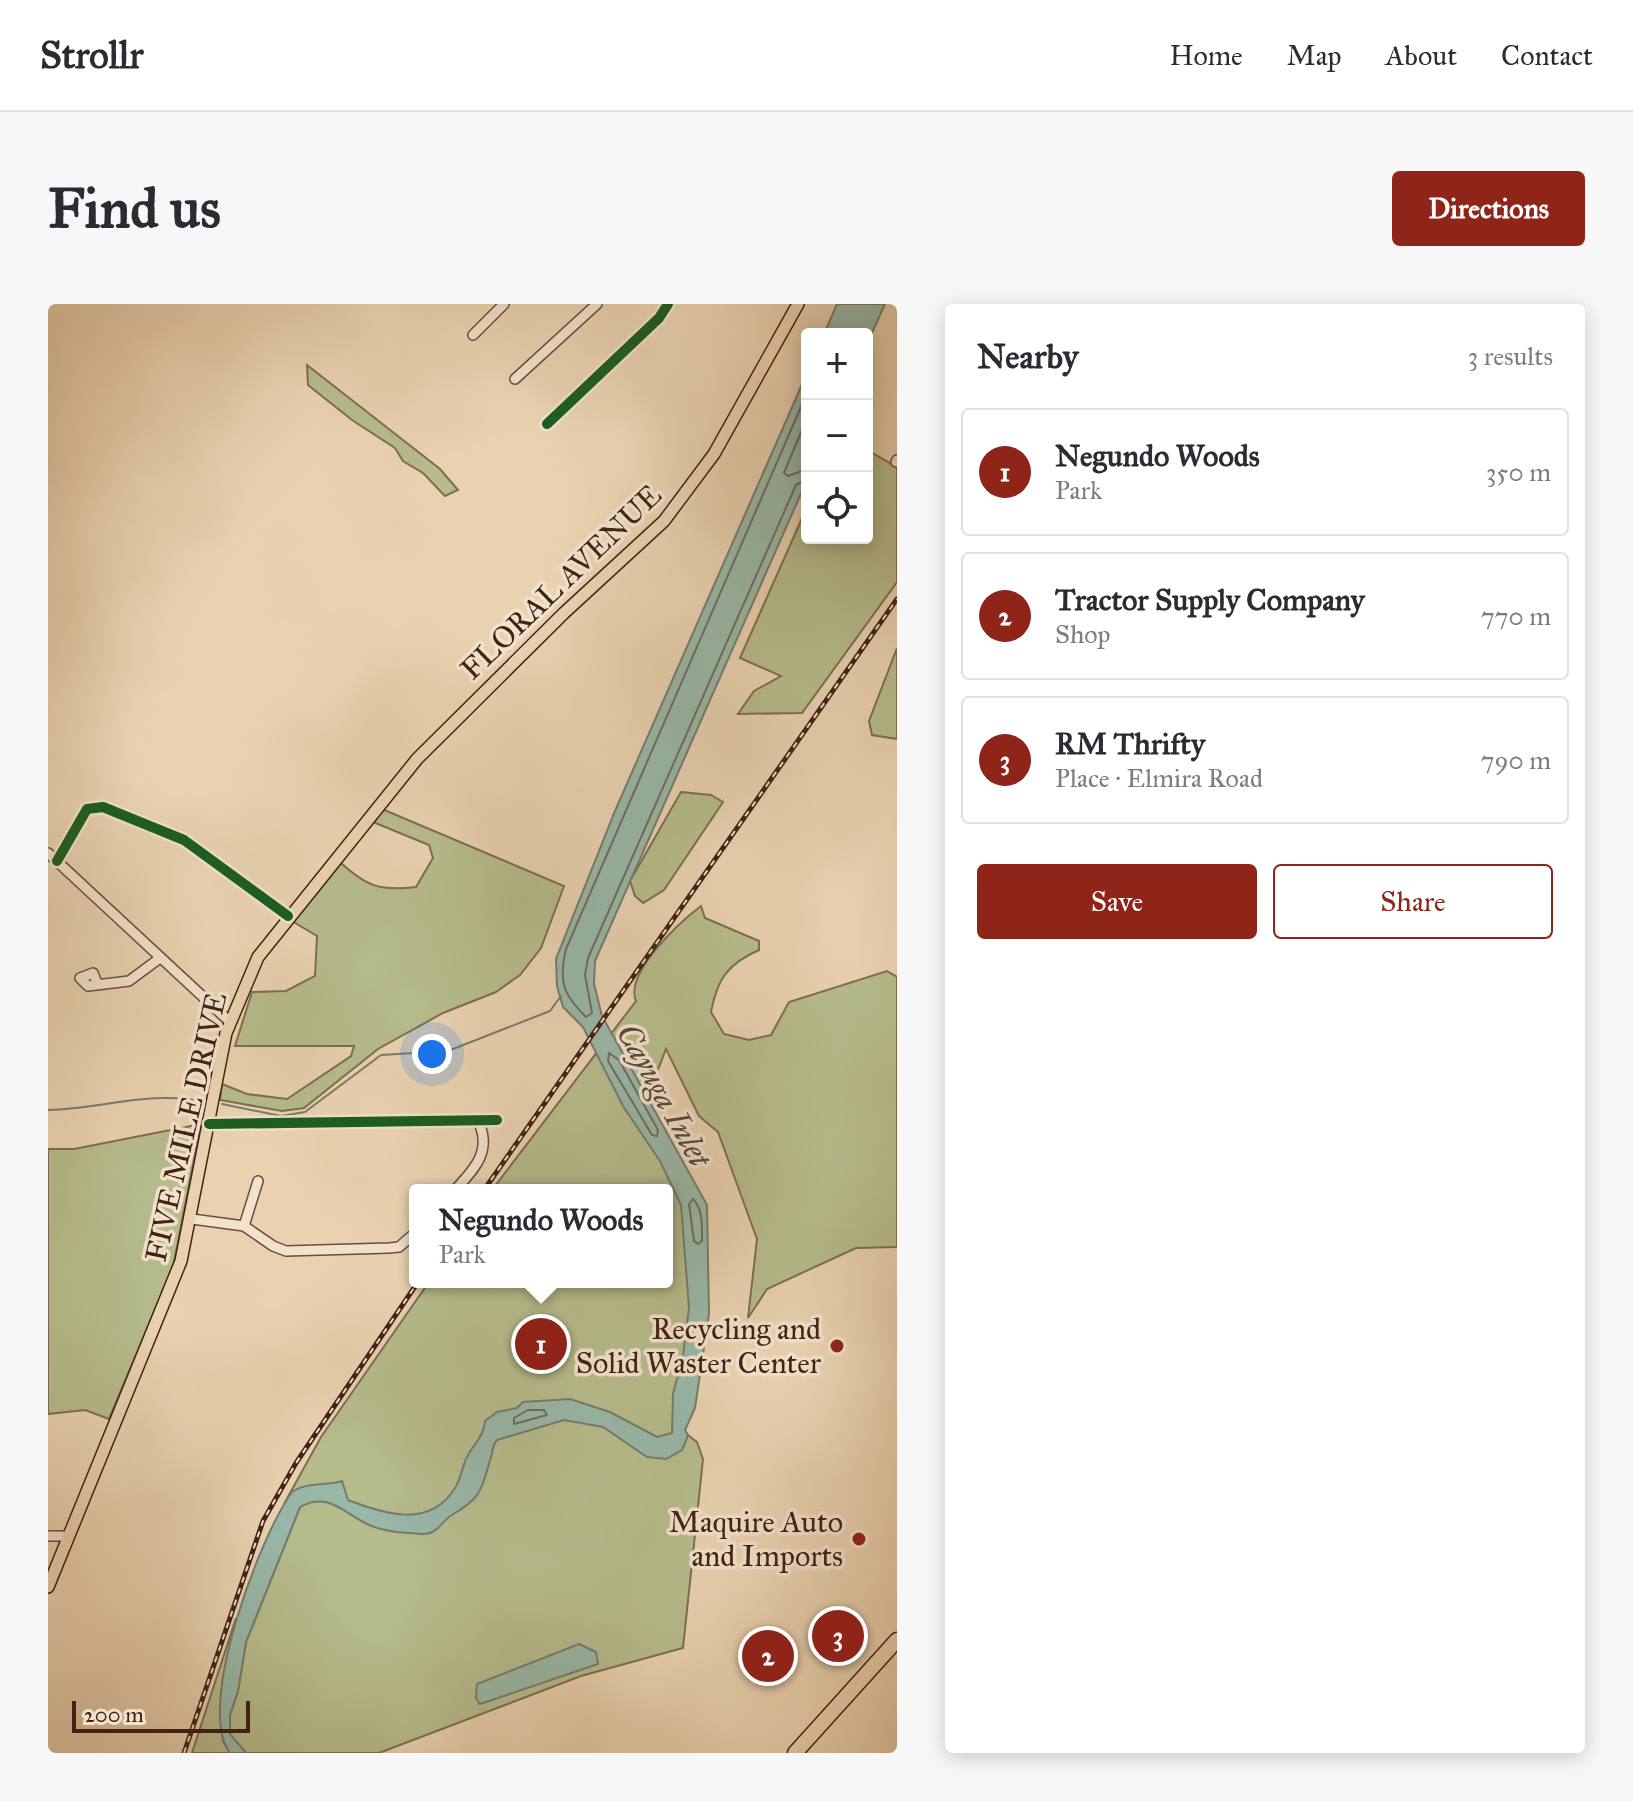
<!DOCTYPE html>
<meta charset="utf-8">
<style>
body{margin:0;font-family:"IM FELL Great Primer",serif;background:#f7f7f7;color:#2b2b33}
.controls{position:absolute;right:24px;top:24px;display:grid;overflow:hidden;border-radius:8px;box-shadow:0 4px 20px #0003}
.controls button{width:72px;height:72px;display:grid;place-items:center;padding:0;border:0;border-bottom:2px solid #e1e1e2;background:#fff;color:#2b2b33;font:40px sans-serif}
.scale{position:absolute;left:24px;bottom:20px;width:178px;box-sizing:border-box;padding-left:8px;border:4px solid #422214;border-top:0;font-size:22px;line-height:28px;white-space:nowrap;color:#422214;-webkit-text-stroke:6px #f1e2cc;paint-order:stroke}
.you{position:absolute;left:384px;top:750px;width:28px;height:28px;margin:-20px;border:6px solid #fff;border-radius:50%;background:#1a73e8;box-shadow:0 0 0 12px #1a73e833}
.badge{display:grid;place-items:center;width:52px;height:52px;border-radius:50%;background:#8f2418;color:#fff;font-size:26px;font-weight:700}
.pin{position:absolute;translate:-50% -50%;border:4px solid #fff;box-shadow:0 2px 8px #0006}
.popup{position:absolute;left:361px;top:880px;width:264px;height:104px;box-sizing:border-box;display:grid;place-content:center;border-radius:8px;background:#fff;filter:drop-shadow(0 2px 6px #0005);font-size:26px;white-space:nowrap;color:#7c7c81}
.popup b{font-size:30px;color:#2b2b33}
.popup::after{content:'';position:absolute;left:50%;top:100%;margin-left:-16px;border:16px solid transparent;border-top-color:#fff}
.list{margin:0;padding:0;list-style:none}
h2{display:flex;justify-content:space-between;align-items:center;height:104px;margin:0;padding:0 32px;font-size:34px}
h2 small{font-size:26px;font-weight:400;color:#7c7c81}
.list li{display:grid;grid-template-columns:52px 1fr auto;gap:24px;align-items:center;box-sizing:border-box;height:128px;margin:0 16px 16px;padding:0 16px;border:2px solid #e1e1e2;border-radius:8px}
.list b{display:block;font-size:30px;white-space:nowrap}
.list p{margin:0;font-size:26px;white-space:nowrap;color:#7c7c81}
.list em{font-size:26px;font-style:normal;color:#7c7c81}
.actions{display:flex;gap:16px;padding:24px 32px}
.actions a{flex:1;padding:18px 0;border:2px solid #8f2418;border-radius:8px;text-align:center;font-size:28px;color:#8f2418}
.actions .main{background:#8f2418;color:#fff}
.icon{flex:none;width:44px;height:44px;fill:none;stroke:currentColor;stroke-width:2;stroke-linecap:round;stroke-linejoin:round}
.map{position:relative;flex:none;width:849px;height:1449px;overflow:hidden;border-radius:8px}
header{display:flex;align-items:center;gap:48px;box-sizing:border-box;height:112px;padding:0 40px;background:#fff;border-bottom:2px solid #e1e1e2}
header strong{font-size:38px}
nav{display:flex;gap:44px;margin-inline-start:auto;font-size:28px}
.intro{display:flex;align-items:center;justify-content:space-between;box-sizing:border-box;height:192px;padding:0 48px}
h1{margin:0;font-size:56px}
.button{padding:20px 36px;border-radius:8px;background:#8f2418;color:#fff;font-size:28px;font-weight:700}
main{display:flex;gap:48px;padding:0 48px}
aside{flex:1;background:#fff;border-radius:8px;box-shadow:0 4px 20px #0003}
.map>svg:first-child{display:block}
</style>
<header>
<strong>Strollr</strong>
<nav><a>Home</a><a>Map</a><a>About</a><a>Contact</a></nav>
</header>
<div class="intro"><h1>Find us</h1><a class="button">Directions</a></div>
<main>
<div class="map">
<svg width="849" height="1449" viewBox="0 0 849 1449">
<rect width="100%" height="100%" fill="#ead2b0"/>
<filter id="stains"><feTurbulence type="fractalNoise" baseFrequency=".0025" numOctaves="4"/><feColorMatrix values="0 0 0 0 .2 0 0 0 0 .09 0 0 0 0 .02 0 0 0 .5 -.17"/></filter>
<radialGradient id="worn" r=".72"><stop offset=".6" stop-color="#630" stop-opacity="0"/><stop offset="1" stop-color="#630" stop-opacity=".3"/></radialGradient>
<g fill="#b6bc8c" stroke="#7c6f50" stroke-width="2">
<polygon points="259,61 392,165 410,186 397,192 375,169 355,157 347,144 304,116 260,81"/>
<polygon points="819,146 849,163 849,278 754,409 690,410 706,387 733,372 692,354 759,203 759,234 819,234"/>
<polygon points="849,344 849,435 824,431 821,417"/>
<polygon points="633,488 663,491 675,498 616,586 595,599 587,592 582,577"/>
<path d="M334,505L516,582L493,644L472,671L448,688L395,709L330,745L256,804L234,807L172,796L174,780L199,790L239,795L303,752L306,742H187L204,688L238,687L267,672L269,632L244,617L292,558C319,583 332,587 368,583L385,554L381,541L325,518Z"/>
<path d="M653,602L657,614L711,637V646C679,660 669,676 663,708L676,730L701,736L723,731L741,698L839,667L849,673V943L808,944L719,985L700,1014L709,935L670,828L651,812L618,745L594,807L646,900L642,1065L634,1146L640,1131L649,1138L655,1155L635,1344L533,1372L331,1449H198L182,1431V1411L190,1387L198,1338L252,1203L244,1188L236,1200L273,1133L381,978H619V886H444L588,697C576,669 633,617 653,602Z"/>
<polygon points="153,820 125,963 61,1115 37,1106 0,1110 0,845 26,845"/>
<polygon points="188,1314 173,1391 175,1437 182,1449 144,1449"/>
</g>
<g fill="#98b8a8" stroke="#767c6d" stroke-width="2">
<polygon points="789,0 837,0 819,40 819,30 776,30"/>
<path d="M759,69V176L547,657L546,680L554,712L659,901L661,1010L647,1104L637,1126L640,1131L634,1146L618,1155L599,1153L555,1123L516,1116L449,1136C443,1143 446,1145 443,1153C433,1187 434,1193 404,1211C392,1218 391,1230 374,1230C356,1229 336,1228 319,1220C296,1209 280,1187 252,1203L198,1338L190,1387L182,1411V1430L198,1449H182C147,1403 212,1232 244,1188C258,1178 278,1182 294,1177L300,1196C336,1210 382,1225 407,1184C413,1175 414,1164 418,1155C425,1140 436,1133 437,1117L449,1108L469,1104L475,1098L522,1095L562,1108L609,1133L624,1129L625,1090L635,1051L641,1004L633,901L612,857L575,802L535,723L515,703L509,682L508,655L567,507Z"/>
<polygon points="531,1340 548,1348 550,1360 432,1400 428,1394 429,1380"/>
</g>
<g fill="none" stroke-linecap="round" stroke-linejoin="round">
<g stroke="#6d6d5e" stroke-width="2">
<path d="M759,89L518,645C510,679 516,691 538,713L544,709L537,671L540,654L748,181L759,175"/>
<polyline points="759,114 736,169 740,172 759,165"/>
<polygon points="561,749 571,756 610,826 609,832 604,831 560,757"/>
<path d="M645,895C655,905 654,923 654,937L650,940L646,937L641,900Z"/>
<polygon points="480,1106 496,1106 499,1111 466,1120 466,1114"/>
</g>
<g stroke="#767c6d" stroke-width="2">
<polyline points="174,800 233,812 257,808 333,751 400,747 502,707 513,692"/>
<path d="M0,806C53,805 103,786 156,798"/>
</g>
<g stroke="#6c4e3b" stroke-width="12">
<g id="minor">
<polyline points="425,31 456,0"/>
<polyline points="467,75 549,0"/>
<polyline points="499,120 611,14 620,0"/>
<polyline points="848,158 849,156"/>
<polyline points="0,549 181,717"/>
<polyline points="9,557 39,505 55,503 136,536 240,612"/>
<polyline points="49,679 45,669 32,674 40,682 81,677 112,654"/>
<polyline points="161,820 449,816"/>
<path d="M407,886C428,864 445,845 429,815"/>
<polyline points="144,915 196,922 225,942 238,947 341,944 351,943 367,929"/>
<polyline points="196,922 210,877"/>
<polyline points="0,1232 19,1232"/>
</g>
</g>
<g stroke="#422214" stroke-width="14">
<polyline id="major" points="0,1283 133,957 178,729 210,653 369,455 516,309 616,217 666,150 750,0"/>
</g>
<g stroke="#422214" stroke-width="17">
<polyline id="highway" points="747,1449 849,1336"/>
</g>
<use href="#minor" stroke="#f1e2cc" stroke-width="9"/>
<use href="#major" stroke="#ead2b0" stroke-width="11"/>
<use href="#highway" stroke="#ead2b0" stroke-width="14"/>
<g stroke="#422214" stroke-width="5">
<g id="rail">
<polyline points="436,886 849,295"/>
<polyline points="136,1449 215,1217 248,1159 370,978"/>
</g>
</g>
<use href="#rail" stroke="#f1e2cc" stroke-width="2" stroke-dasharray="6" stroke-linecap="butt"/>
<g stroke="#f1e2cc" stroke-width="15">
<g id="cycleway">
<polyline points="499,120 611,14 620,0"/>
<polyline points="9,557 39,505 55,503 136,536 240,612"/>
<polyline points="161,820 449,816"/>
</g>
</g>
<use href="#cycleway" stroke="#1b5e20" stroke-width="10"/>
</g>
<g fill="#8f2418" stroke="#f1e2cc" stroke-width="3">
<circle cx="789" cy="1042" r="8"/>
<circle cx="811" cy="1235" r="8"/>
</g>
<g text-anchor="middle" stroke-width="7" stroke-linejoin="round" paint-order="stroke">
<g font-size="30" fill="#422214" stroke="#f1e2cc">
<text transform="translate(513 278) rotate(-44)" y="10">FLORAL AVENUE</text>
<text transform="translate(138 823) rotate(-77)" y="10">FIVE MILE DRIVE</text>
</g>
<g font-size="30" fill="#422214" stroke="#f1e2cc" text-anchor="end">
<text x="773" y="1035">Recycling and<tspan x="773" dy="34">Solid Waster Center</tspan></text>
<text x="795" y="1228">Maquire Auto<tspan x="795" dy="34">and Imports</tspan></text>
</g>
<g font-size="32" font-style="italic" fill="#584839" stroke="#f1e2cc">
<text transform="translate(616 791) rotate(61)" y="11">Cayuga Inlet</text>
</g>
</g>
<rect width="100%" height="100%" filter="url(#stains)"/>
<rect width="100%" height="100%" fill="url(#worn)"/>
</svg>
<div class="controls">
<button>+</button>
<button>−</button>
<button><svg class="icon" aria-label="locate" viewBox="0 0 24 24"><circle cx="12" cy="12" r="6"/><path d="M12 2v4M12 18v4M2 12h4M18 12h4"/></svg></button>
</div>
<div class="scale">200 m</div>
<div class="you"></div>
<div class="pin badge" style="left:493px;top:1040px">1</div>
<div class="popup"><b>Negundo Woods</b>Park</div>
<div class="pin badge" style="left:720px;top:1352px">2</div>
<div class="pin badge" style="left:790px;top:1332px">3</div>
</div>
<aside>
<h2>Nearby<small>3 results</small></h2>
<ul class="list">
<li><span class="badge">1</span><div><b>Negundo Woods</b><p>Park</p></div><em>350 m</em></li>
<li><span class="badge">2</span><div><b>Tractor Supply Company</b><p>Shop</p></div><em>770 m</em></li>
<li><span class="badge">3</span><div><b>RM Thrifty</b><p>Place · Elmira Road</p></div><em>790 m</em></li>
</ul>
<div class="actions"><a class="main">Save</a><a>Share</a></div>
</aside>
</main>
